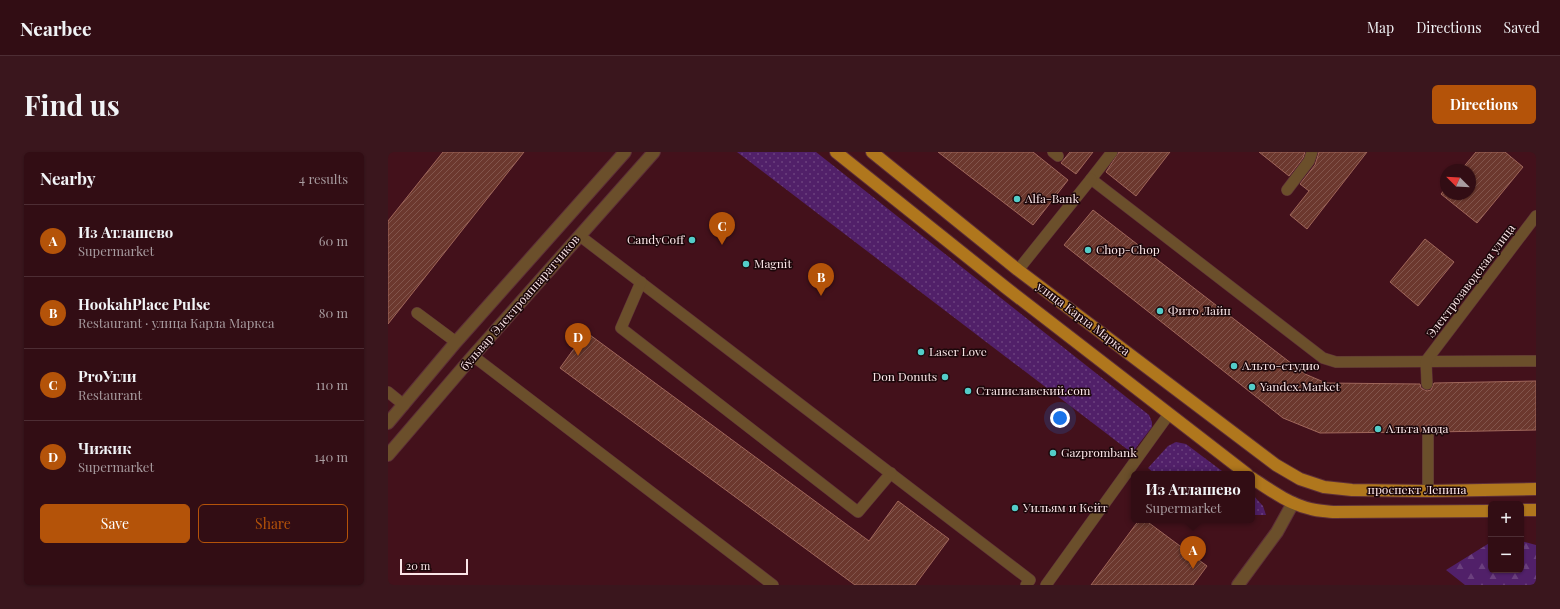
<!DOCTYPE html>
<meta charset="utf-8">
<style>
body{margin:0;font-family:"Playfair Display",serif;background:#3a161d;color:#f1f3f6}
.controls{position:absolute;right:12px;bottom:12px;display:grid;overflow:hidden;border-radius:6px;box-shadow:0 1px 3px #0004}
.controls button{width:36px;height:36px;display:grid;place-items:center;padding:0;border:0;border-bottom:1px solid #4d2d34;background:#320d14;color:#f1f3f6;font:20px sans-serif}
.compass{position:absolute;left:1052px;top:12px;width:36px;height:36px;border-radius:50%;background:#320d14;box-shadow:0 1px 3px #0004;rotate:294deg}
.scale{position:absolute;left:12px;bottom:10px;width:68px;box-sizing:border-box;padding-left:4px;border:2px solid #fae5e7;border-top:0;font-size:11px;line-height:14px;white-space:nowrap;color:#fae5e7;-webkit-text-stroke:3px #1c070a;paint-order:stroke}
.you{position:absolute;left:672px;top:266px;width:14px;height:14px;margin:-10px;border:3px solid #fff;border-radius:50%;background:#1a73e8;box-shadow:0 0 0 6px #1a73e833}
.badge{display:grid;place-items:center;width:26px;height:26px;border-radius:50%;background:#b45309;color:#fff;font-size:13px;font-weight:700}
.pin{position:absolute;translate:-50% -33px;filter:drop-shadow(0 1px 2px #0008)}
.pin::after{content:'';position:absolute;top:21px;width:14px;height:12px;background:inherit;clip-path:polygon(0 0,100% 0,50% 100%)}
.popup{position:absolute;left:743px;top:319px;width:124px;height:52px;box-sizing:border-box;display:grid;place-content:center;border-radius:6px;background:#320d14;filter:drop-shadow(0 1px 3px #0005);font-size:13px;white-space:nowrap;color:#a89ca0}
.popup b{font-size:15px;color:#f1f3f6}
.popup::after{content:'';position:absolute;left:50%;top:100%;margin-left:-8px;border:8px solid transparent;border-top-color:#320d14}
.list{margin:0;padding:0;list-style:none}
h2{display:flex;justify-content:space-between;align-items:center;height:52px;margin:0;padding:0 16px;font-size:17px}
h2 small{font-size:13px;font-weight:400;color:#a89ca0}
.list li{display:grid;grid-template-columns:26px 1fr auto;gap:12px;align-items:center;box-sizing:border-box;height:72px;padding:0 16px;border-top:1px solid #4d2d34}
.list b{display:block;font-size:15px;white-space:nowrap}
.list p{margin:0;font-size:13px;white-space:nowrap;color:#a89ca0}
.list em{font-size:13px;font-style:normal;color:#a89ca0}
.actions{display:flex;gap:8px;padding:12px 16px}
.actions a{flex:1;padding:9px 0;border:1px solid #b45309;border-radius:6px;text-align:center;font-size:14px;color:#b45309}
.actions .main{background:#b45309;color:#fff}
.map{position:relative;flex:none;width:1148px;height:433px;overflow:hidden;border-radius:6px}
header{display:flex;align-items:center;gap:24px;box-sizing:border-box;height:56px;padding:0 20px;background:#320d14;border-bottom:1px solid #4d2d34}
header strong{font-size:19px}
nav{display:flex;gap:22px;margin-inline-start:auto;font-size:14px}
.intro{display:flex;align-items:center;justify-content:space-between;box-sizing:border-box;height:96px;padding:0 24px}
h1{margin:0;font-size:28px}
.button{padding:10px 18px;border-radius:6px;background:#b45309;color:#fff;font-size:14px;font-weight:700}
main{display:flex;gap:24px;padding:0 24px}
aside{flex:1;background:#320d14;border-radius:6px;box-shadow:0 1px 3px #0004}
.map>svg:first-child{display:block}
</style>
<header>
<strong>Nearbee</strong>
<nav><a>Map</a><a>Directions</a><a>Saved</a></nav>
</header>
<div class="intro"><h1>Find us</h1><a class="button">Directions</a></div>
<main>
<aside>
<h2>Nearby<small>4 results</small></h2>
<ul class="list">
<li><span class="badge">A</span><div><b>Из Атлашево</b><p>Supermarket</p></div><em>60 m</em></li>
<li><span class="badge">B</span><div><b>HookahPlace Pulse</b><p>Restaurant · улица Карла Маркса</p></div><em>80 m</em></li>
<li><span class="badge">C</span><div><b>ProУгли</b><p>Restaurant</p></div><em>110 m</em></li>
<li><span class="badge">D</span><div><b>Чижик</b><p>Supermarket</p></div><em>140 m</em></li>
</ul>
<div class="actions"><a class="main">Save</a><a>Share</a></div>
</aside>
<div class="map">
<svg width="1148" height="433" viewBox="0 0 1148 433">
<defs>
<pattern id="grass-dots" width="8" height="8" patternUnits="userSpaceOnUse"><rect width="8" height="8" fill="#512069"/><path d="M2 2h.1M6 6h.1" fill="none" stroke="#6b407e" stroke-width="1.8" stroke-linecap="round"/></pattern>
<pattern id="forest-firs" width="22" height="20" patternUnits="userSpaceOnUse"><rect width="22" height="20" fill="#512069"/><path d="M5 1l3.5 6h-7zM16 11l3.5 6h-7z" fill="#6b407e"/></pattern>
<pattern id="building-hatch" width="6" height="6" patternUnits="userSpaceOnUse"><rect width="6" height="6" fill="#6c382e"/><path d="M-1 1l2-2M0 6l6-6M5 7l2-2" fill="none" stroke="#82554c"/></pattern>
</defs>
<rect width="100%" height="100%" fill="#43111b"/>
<g fill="url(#grass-dots)">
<polygon points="349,0 428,0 761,263 764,270 764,275 744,301"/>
<polygon points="788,290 798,292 838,322 767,322 760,316 780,294"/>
<polygon points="864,342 875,354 878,363 864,363"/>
</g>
<polygon fill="url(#forest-firs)" points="1133,389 1148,393 1148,433 1077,433 1058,418 1103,390 1103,418 1133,418"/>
<g fill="url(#building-hatch)" stroke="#a0675b">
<polygon points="55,0 136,0 0,172 0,69"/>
<polygon points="550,0 645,0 680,28 645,73"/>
<polygon points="682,0 705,0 688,22 673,11"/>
<polygon points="731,0 782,0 748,44 718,20"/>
<polygon points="871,0 917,0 915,6 901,24"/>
<polygon points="931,0 979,0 919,77 902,63 921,39 912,32 927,13"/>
<polygon points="1088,0 1117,0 1135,15 1089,71 1053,42 1058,36 1058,42 1082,42 1082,18 1073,18"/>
<polygon points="705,58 917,222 938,231 1032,232 1033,236 1039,239 1043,238 1046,231 1148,229 1148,278 1047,280 1044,274 1040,273 1034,276 1033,280 932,281 895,266 676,93"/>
<polygon points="1037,87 1066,110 1030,154 1002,130"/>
<polygon points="198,180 481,389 510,349 561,387 527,433 467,433 172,216"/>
<polygon points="751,368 757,368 819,414 805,433 703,433"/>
</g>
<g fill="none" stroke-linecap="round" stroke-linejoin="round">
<g stroke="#5d2f38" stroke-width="12">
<g id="service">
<polyline points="665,0 670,4"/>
<polyline points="724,0 703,27 935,206 948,210 1148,209"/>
<polyline points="899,38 921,9 924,0"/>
<polyline points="192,84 642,428 638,433"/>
<polyline points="630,118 703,27"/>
<polyline points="253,130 233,176 470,360 503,321"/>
<polyline points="29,161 68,190"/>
<polyline points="85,204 385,433"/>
<polyline points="1039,232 1038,209 1148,64"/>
<polyline points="0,240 16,253"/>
<polyline points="1040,339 1040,280"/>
<polyline points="658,433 781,262"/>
</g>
</g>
<g stroke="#5d2f38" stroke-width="14">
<polyline id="minor" points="850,433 889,380 905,351"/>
</g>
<g stroke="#5d2f38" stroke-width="14">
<g id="tertiary">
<polyline points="0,271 68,190 237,0"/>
<polyline points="0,303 85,204 266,0"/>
</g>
</g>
<g stroke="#5d2f38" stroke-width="14">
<g id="primary">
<polyline points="448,0 617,135 859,322"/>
<polyline points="484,0 630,118 888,313 912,327 936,335 964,338 1040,339 1148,337"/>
<path d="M864,326C882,338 901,352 923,357C930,359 937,359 945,360L1103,359"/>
<polyline points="1133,358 1148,358"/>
</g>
</g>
<use href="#service" stroke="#6b4f2b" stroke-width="11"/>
<use href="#minor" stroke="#6b4f2b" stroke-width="12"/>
<use href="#tertiary" stroke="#6b4f2b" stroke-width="12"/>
<use href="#primary" stroke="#b0771d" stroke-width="12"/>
</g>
<g fill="#53cdc9" stroke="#1c070a" stroke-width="1.5">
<circle cx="629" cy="47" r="4"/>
<circle cx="304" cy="88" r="4"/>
<circle cx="700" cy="98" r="4"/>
<circle cx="358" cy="112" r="4"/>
<circle cx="772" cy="159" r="4"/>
<circle cx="533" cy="200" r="4"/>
<circle cx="846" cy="214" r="4"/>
<circle cx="557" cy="225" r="4"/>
<circle cx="864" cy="235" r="4"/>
<circle cx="580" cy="239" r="4"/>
<circle cx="990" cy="277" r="4"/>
<circle cx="665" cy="301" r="4"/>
<circle cx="627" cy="356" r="4"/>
</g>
<g text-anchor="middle" stroke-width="3" stroke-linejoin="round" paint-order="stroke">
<g font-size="12" fill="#fae5e7" stroke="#1c070a" text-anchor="start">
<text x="637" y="51">Alfa-Bank</text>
<text x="296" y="92" text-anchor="end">CandyCoff</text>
<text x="708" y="102">Chop-Chop</text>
<text x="366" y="116">Magnit</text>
<text x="780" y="163">Фито Лайн</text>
<text x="541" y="204">Laser Love</text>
<text x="854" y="218">Альто-студио</text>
<text x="549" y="229" text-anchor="end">Don Donuts</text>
<text x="872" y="239">Yandex.Market</text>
<text x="588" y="243">Станиславский.com</text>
<text x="998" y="281">Альта мода</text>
<text x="673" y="305">Gazprombank</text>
<text x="635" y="360">Уильям и Кейт</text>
</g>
<g font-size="12" fill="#fae5e7" stroke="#1c070a">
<text transform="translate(1083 129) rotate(-53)" y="4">Электрозаводская улица</text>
<text transform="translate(132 151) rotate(-49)" y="4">бульвар Электроаппаратчиков</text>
<text transform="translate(695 167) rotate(37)" y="4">улица Карла Маркса</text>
<text x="1029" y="342">проспект Ленина</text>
</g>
</g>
</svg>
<div class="controls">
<button>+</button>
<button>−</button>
</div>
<svg class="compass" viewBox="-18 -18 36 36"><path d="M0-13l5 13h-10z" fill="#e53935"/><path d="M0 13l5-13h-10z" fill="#a89ca0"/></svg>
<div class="scale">20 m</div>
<div class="you"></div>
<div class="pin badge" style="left:805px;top:417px">A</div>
<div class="popup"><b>Из Атлашево</b>Supermarket</div>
<div class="pin badge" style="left:433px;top:144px">B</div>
<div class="pin badge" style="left:334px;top:93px">C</div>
<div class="pin badge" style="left:190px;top:204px">D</div>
</div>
</main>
